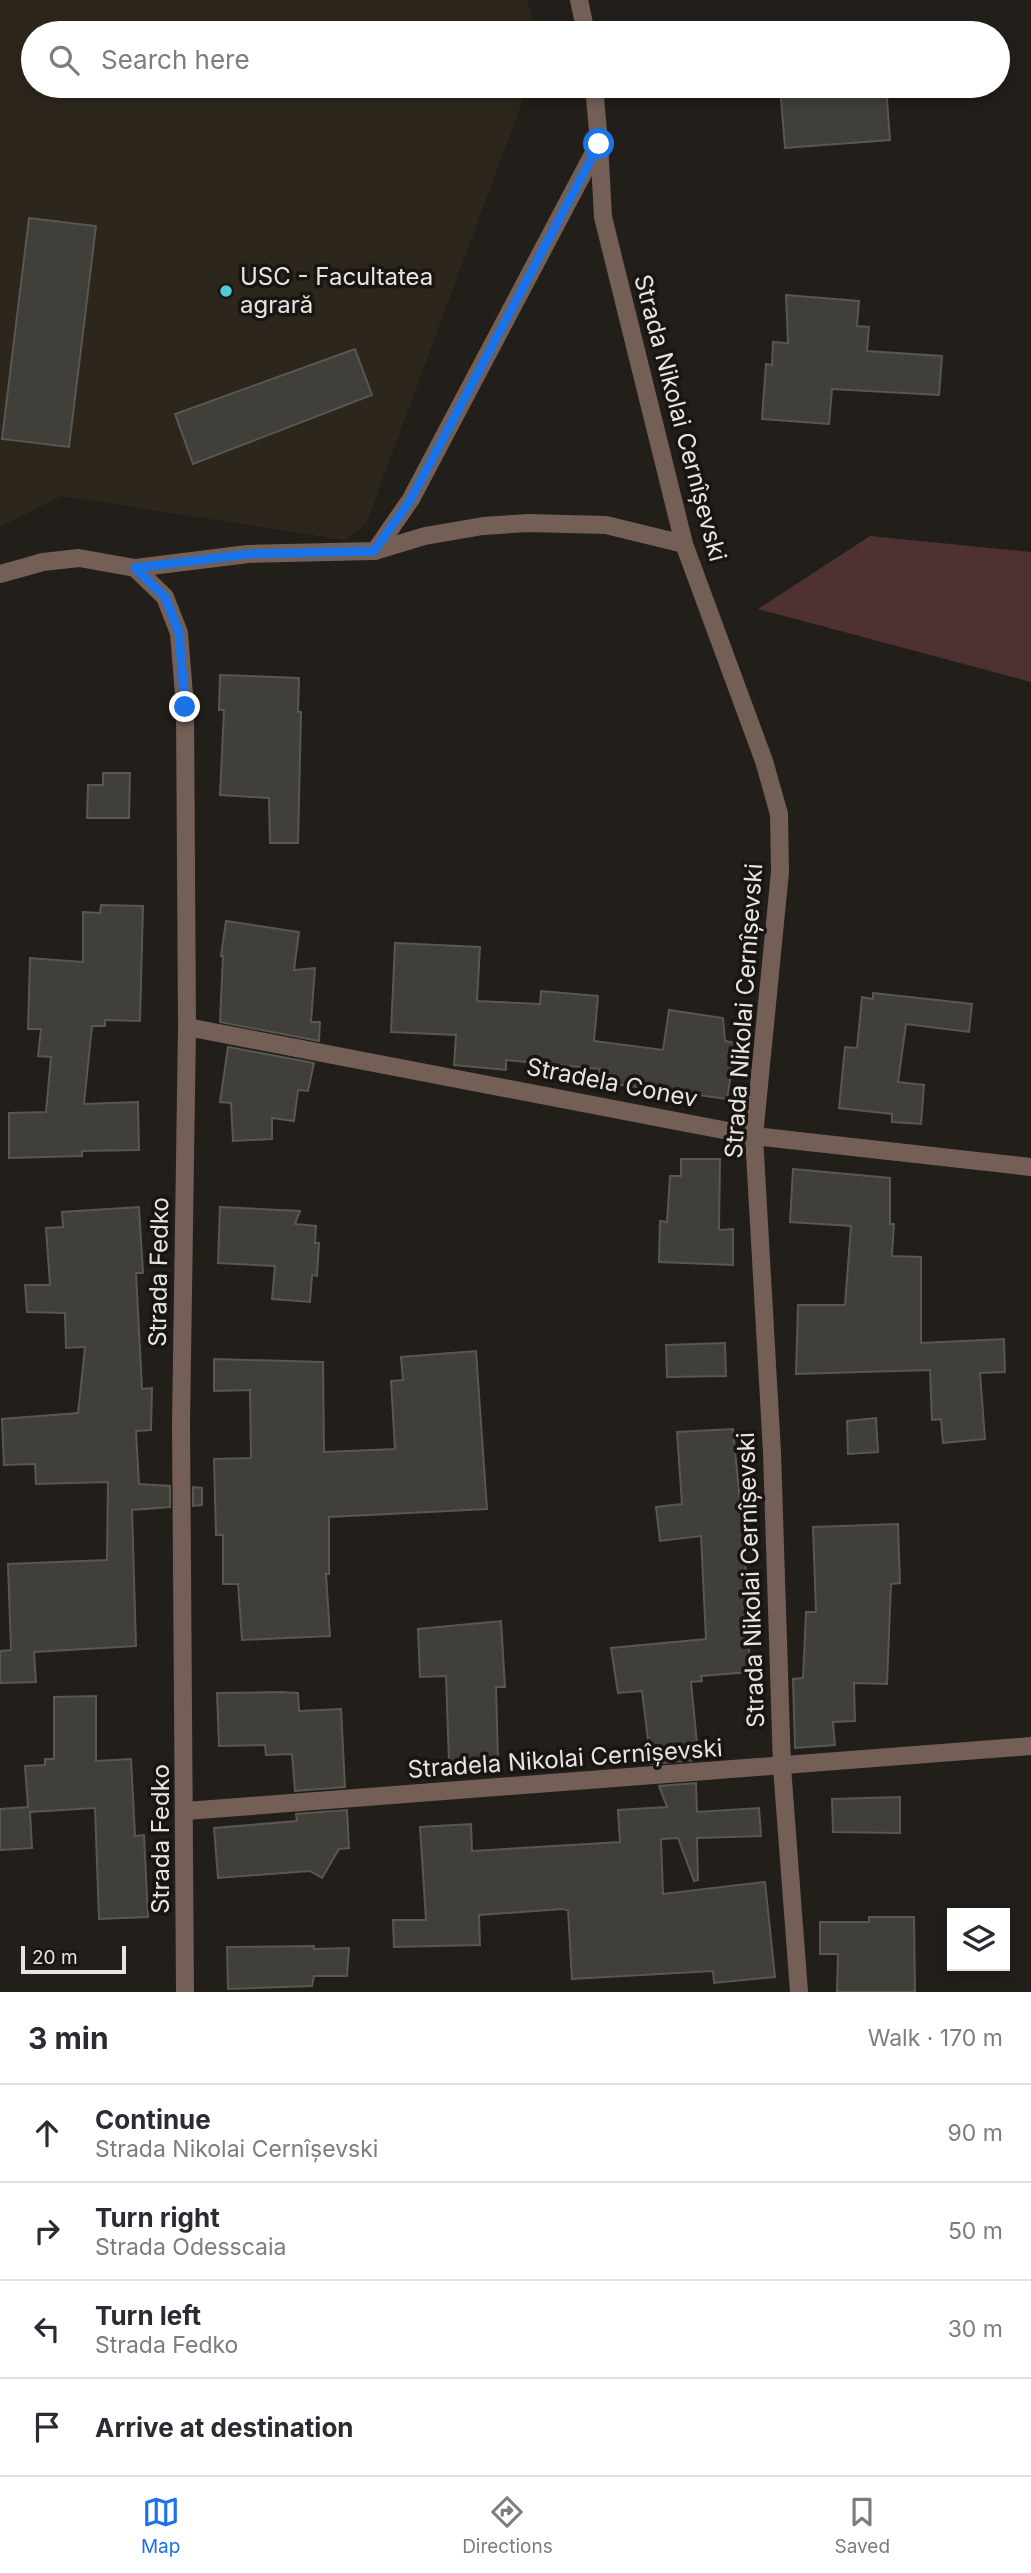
<!DOCTYPE html>
<meta charset="utf-8">
<style>
body{margin:0;font-family:Inter,sans-serif;background:#f2f2f3;color:#2b2b33}
.controls{position:absolute;right:21px;bottom:21px;display:grid;overflow:hidden;border-radius:0px;box-shadow:0 4px 10px #0003}
.controls button{width:63px;height:63px;display:grid;place-items:center;padding:0;border:0;border-bottom:2px solid #e1e1e2;background:#fff;color:#2b2b33;font:35px sans-serif}
.scale{position:absolute;left:21px;bottom:18px;width:105px;box-sizing:border-box;padding-left:7px;border:4px solid #e7e5e2;border-top:0;font-size:19px;line-height:24px;white-space:nowrap;color:#e7e5e2;-webkit-text-stroke:5px #191511;paint-order:stroke}
.stop{position:absolute;width:21px;height:21px;margin:-16px;border:5px solid #1a73e8;border-radius:50%;background:#fff}
.stop.end{background:#1a73e8;border-color:#fff;box-shadow:0 2px 7px #0008}
.list{margin:0;padding:0;list-style:none}
h2{display:flex;justify-content:space-between;align-items:center;height:91px;margin:0;padding:0 28px;font-size:30px}
h2 small{font-size:23px;font-weight:400;color:#7c7c81}
.list li{display:grid;grid-template-columns:46px 1fr auto;gap:21px;align-items:center;box-sizing:border-box;height:98px;padding:0 28px;border-top:2px solid #e1e1e2}
.list b{display:block;font-size:26px;white-space:nowrap}
.list p{margin:0;font-size:23px;white-space:nowrap;color:#7c7c81}
.list em{font-size:23px;font-style:normal;color:#7c7c81}
.icon{flex:none;width:38px;height:38px;fill:none;stroke:currentColor;stroke-width:2;stroke-linecap:round;stroke-linejoin:round}
.map{position:relative;flex:none;width:1031px;height:1992px;overflow:hidden}
.search{position:absolute;background:#fff;box-shadow:0 4px 10px #0003;left:21px;right:21px;top:21px;height:77px;display:flex;align-items:center;gap:18px;box-sizing:border-box;padding:0 24px;border-radius:38px;color:#7c7c81;font-size:26px}
.sheet{height:483px;background:#fff}
nav{display:flex;justify-content:space-around;align-items:center;box-sizing:border-box;height:98px;border-top:2px solid #e1e1e2;background:#fff;font-size:19px;color:#7c7c81}
nav a{display:grid;justify-items:center;gap:4px}
nav .on{color:#1a73e8}
.map>svg:first-child{display:block}
</style>
<div class="map">
<svg width="1031" height="1992" viewBox="0 0 1031 1992">
<rect width="100%" height="100%" fill="#221e1a"/>
<polygon fill="#2d261d" points="0,0 527,0 537,33 33,33 33,86 528,86 366,524 345,540 61,496 0,527"/>
<polygon fill="#4f3132" points="870,536 1031,552 1031,682 758,609"/>
<g fill="#403f39" stroke="#585751" stroke-width="2">
<polygon points="780,86 886,86 890,140 785,148"/>
<polygon points="29,218 96,226 69,447 2,439"/>
<polygon points="786,295 859,301 857,326 869,327 867,351 942,356 939,395 832,389 829,424 762,419 766,364 772,365 773,342 788,343"/>
<polygon points="355,349 372,395 193,464 175,414"/>
<polygon points="220,675 299,678 298,712 301,712 298,843 270,843 269,798 220,795 224,710 219,710"/>
<polygon points="103,773 130,773 129,818 87,818 88,785 103,785"/>
<polygon points="101,905 143,906 140,1021 105,1020 105,1026 92,1026 84,1104 138,1102 139,1150 82,1151 82,1156 9,1158 9,1113 46,1112 51,1057 38,1056 41,1029 28,1029 30,958 83,962 83,912 100,913"/>
<polygon points="226,921 299,932 294,970 315,968 311,1022 320,1022 319,1041 220,1022 223,956 221,956"/>
<polygon points="395,943 480,947 477,1001 540,1004 541,991 598,996 594,1041 663,1050 669,1010 723,1018 725,1041 736,1043 727,1099 607,1083 598,1080 600,1069 506,1060 506,1070 454,1065 456,1035 391,1032"/>
<polygon points="873,993 972,1004 969,1032 906,1024 898,1082 924,1085 921,1124 892,1122 892,1114 839,1108 845,1047 857,1048 862,997 873,999"/>
<polygon points="228,1047 314,1063 308,1091 298,1090 294,1121 272,1118 272,1139 233,1141 231,1103 220,1102"/>
<polygon points="681,1159 720,1159 719,1230 733,1229 733,1265 659,1262 660,1221 667,1222 670,1176 681,1176"/>
<polygon points="793,1169 890,1178 890,1224 894,1224 892,1256 921,1257 921,1343 1004,1339 1005,1372 980,1373 985,1439 943,1443 941,1419 932,1420 930,1370 796,1374 798,1305 845,1305 851,1226 790,1222"/>
<polygon points="139,1207 143,1273 136,1273 142,1389 152,1388 151,1430 136,1431 139,1484 170,1486 170,1507 132,1510 136,1646 34,1652 36,1682 0,1683 0,1651 11,1650 8,1564 107,1560 108,1482 36,1484 35,1464 4,1465 2,1419 78,1413 85,1347 66,1348 65,1313 27,1312 25,1285 50,1285 46,1228 63,1227 62,1212"/>
<polygon points="220,1207 300,1211 295,1224 316,1226 315,1243 319,1243 317,1276 312,1275 310,1302 272,1299 275,1266 218,1263"/>
<polygon points="725,1343 726,1376 667,1377 666,1345"/>
<polygon points="476,1351 487,1509 329,1517 329,1574 326,1574 330,1636 242,1640 238,1584 223,1584 223,1535 216,1535 214,1459 251,1458 250,1390 214,1391 214,1359 323,1362 324,1452 395,1449 391,1381 403,1380 401,1357"/>
<polygon points="876,1418 878,1452 848,1454 847,1421"/>
<polygon points="733,1429 745,1554 750,1672 701,1676 702,1681 691,1682 698,1754 696,1760 651,1764 642,1691 618,1693 611,1648 706,1639 701,1536 660,1541 656,1507 682,1504 677,1432"/>
<polygon points="193,1487 202,1488 202,1505 193,1506"/>
<polygon points="898,1524 900,1583 891,1584 887,1684 854,1683 855,1721 833,1722 835,1745 795,1748 793,1679 803,1678 806,1612 816,1612 813,1527"/>
<polygon points="501,1621 505,1687 496,1687 498,1760 449,1762 446,1676 420,1677 418,1629"/>
<polygon points="280,1692 298,1693 299,1711 341,1709 345,1787 295,1791 292,1754 266,1755 265,1745 219,1746 217,1693"/>
<polygon points="96,1696 96,1761 131,1759 135,1836 144,1835 148,1917 99,1919 95,1808 30,1812 32,1848 0,1850 0,1809 28,1807 25,1766 45,1765 45,1759 54,1759 54,1697"/>
<polygon points="696,1783 697,1812 759,1808 761,1836 697,1838 698,1880 694,1881 678,1838 661,1839 663,1894 765,1882 775,1977 714,1983 713,1971 572,1979 568,1910 562,1909 479,1915 480,1945 394,1947 393,1920 426,1920 420,1827 471,1824 472,1851 620,1842 618,1810 667,1807 659,1786"/>
<polygon points="900,1797 900,1833 833,1832 832,1799"/>
<polygon points="347,1810 349,1848 339,1849 322,1878 310,1871 218,1878 214,1828 297,1821 296,1814"/>
<polygon points="869,1917 914,1917 915,1992 837,1992 838,1954 820,1954 820,1922 869,1922"/>
<polygon points="314,1946 314,1949 349,1948 347,1976 314,1976 312,1986 228,1989 227,1947"/>
</g>
<g fill="none" stroke-linecap="round" stroke-linejoin="round">
<g stroke="#735f56" stroke-width="18">
<polyline points="579,0 586,33"/>
<polyline points="599,143 603,217 684,544 764,761 779,814 780,872 754,1136 772,1452 782,1767 799,1992"/>
<polyline points="375,551 411,499 599,143 594,86"/>
<polyline points="135,568 165,597 179,633 185,707 187,1027 181,1424 185,1992"/>
<polyline points="0,574 43,562 79,558 135,568 248,554 375,551 425,536 483,526 528,523 606,525 684,544"/>
<polyline points="187,1027 754,1136 1031,1167"/>
<polyline points="186,1811 1031,1746"/>
</g>
</g>
<g fill="none" stroke-linecap="round" stroke-linejoin="round">
<polyline stroke="#1a73e8" stroke-width="9" points="185,707 179,633 165,597 135,568 248,554 374,551 411,499 599,144"/>
</g>
<circle fill="#52cbd8" stroke="#191511" stroke-width="2.5" cx="226" cy="291" r="7"/>
<g text-anchor="middle" stroke-width="7" stroke-linejoin="round" paint-order="stroke">
<g font-size="24" fill="#e7e5e2" stroke="#191511" text-anchor="start">
<text x="240" y="285">USC - Facultatea<tspan x="240" dy="28">agrară</tspan></text>
</g>
<g font-size="24" fill="#e7e5e2" stroke="#191511">
<text transform="translate(680 418) rotate(75)" y="8">Strada Nikolai Cernîșevski</text>
<text transform="translate(744 1011) rotate(-86)" y="8">Strada Nikolai Cernîșevski</text>
<text transform="translate(612 1083) rotate(11)" y="8">Stradela Conev</text>
<text transform="translate(159 1272) rotate(-89)" y="8">Strada Fedko</text>
<text transform="translate(751 1580) rotate(-92)" y="8">Strada Nikolai Cernîșevski</text>
<text transform="translate(565 1759) rotate(-4)" y="8">Stradela Nikolai Cernîșevski</text>
<text transform="translate(161 1839) rotate(-90)" y="8">Strada Fedko</text>
</g>
</g>
</svg>
<div class="controls">
<button><svg class="icon" aria-label="layers" viewBox="0 0 24 24"><path d="M12 4l9 5-9 5-9-5zM3 14l9 5 9-5"/></svg></button>
</div>
<div class="scale">20 m</div>
<div class="stop" style="left:599px;top:144px"></div>
<div class="stop end" style="left:185px;top:707px"></div>
<div class="search"><svg class="icon" aria-label="search" viewBox="0 0 24 24"><circle cx="10" cy="10" r="6"/><path d="M15 15l6 6"/></svg>Search here</div>
</div>
<section class="sheet">
<h2>3 min<small>Walk · 170 m</small></h2>
<ul class="list">
<li><svg class="icon" aria-label="ahead" viewBox="0 0 24 24"><path d="M12 20V5M6 11l6-6 6 6"/></svg><div><b>Continue</b><p>Strada Nikolai Cernîșevski</p></div><em>90 m</em></li>
<li><svg class="icon" aria-label="right" viewBox="0 0 24 24"><path d="M7 20v-9h11M14 6l5 5-5 5"/></svg><div><b>Turn right</b><p>Strada Odesscaia</p></div><em>50 m</em></li>
<li><svg class="icon" aria-label="left" viewBox="0 0 24 24"><path d="M17 20v-9H6M10 6l-5 5 5 5"/></svg><div><b>Turn left</b><p>Strada Fedko</p></div><em>30 m</em></li>
<li><svg class="icon" aria-label="arrive" viewBox="0 0 24 24"><path d="M6 21V4h12l-3 4 3 4H6"/></svg><div><b>Arrive at destination</b></div></li>
</ul>
</section>
<nav>
<a class="on"><svg class="icon" aria-label="map" viewBox="0 0 24 24"><path d="M3 6l6-2 6 2 6-2v14l-6 2-6-2-6 2zM9 4v14M15 6v14"/></svg>Map</a>
<a><svg class="icon" aria-label="directions" viewBox="0 0 24 24"><path d="M12 3l9 9-9 9-9-9zM9 14v-3h6M13 9l2 2-2 2"/></svg>Directions</a>
<a><svg class="icon" aria-label="saved" viewBox="0 0 24 24"><path d="M7 4h10v16l-5-4-5 4z"/></svg>Saved</a>
</nav>
